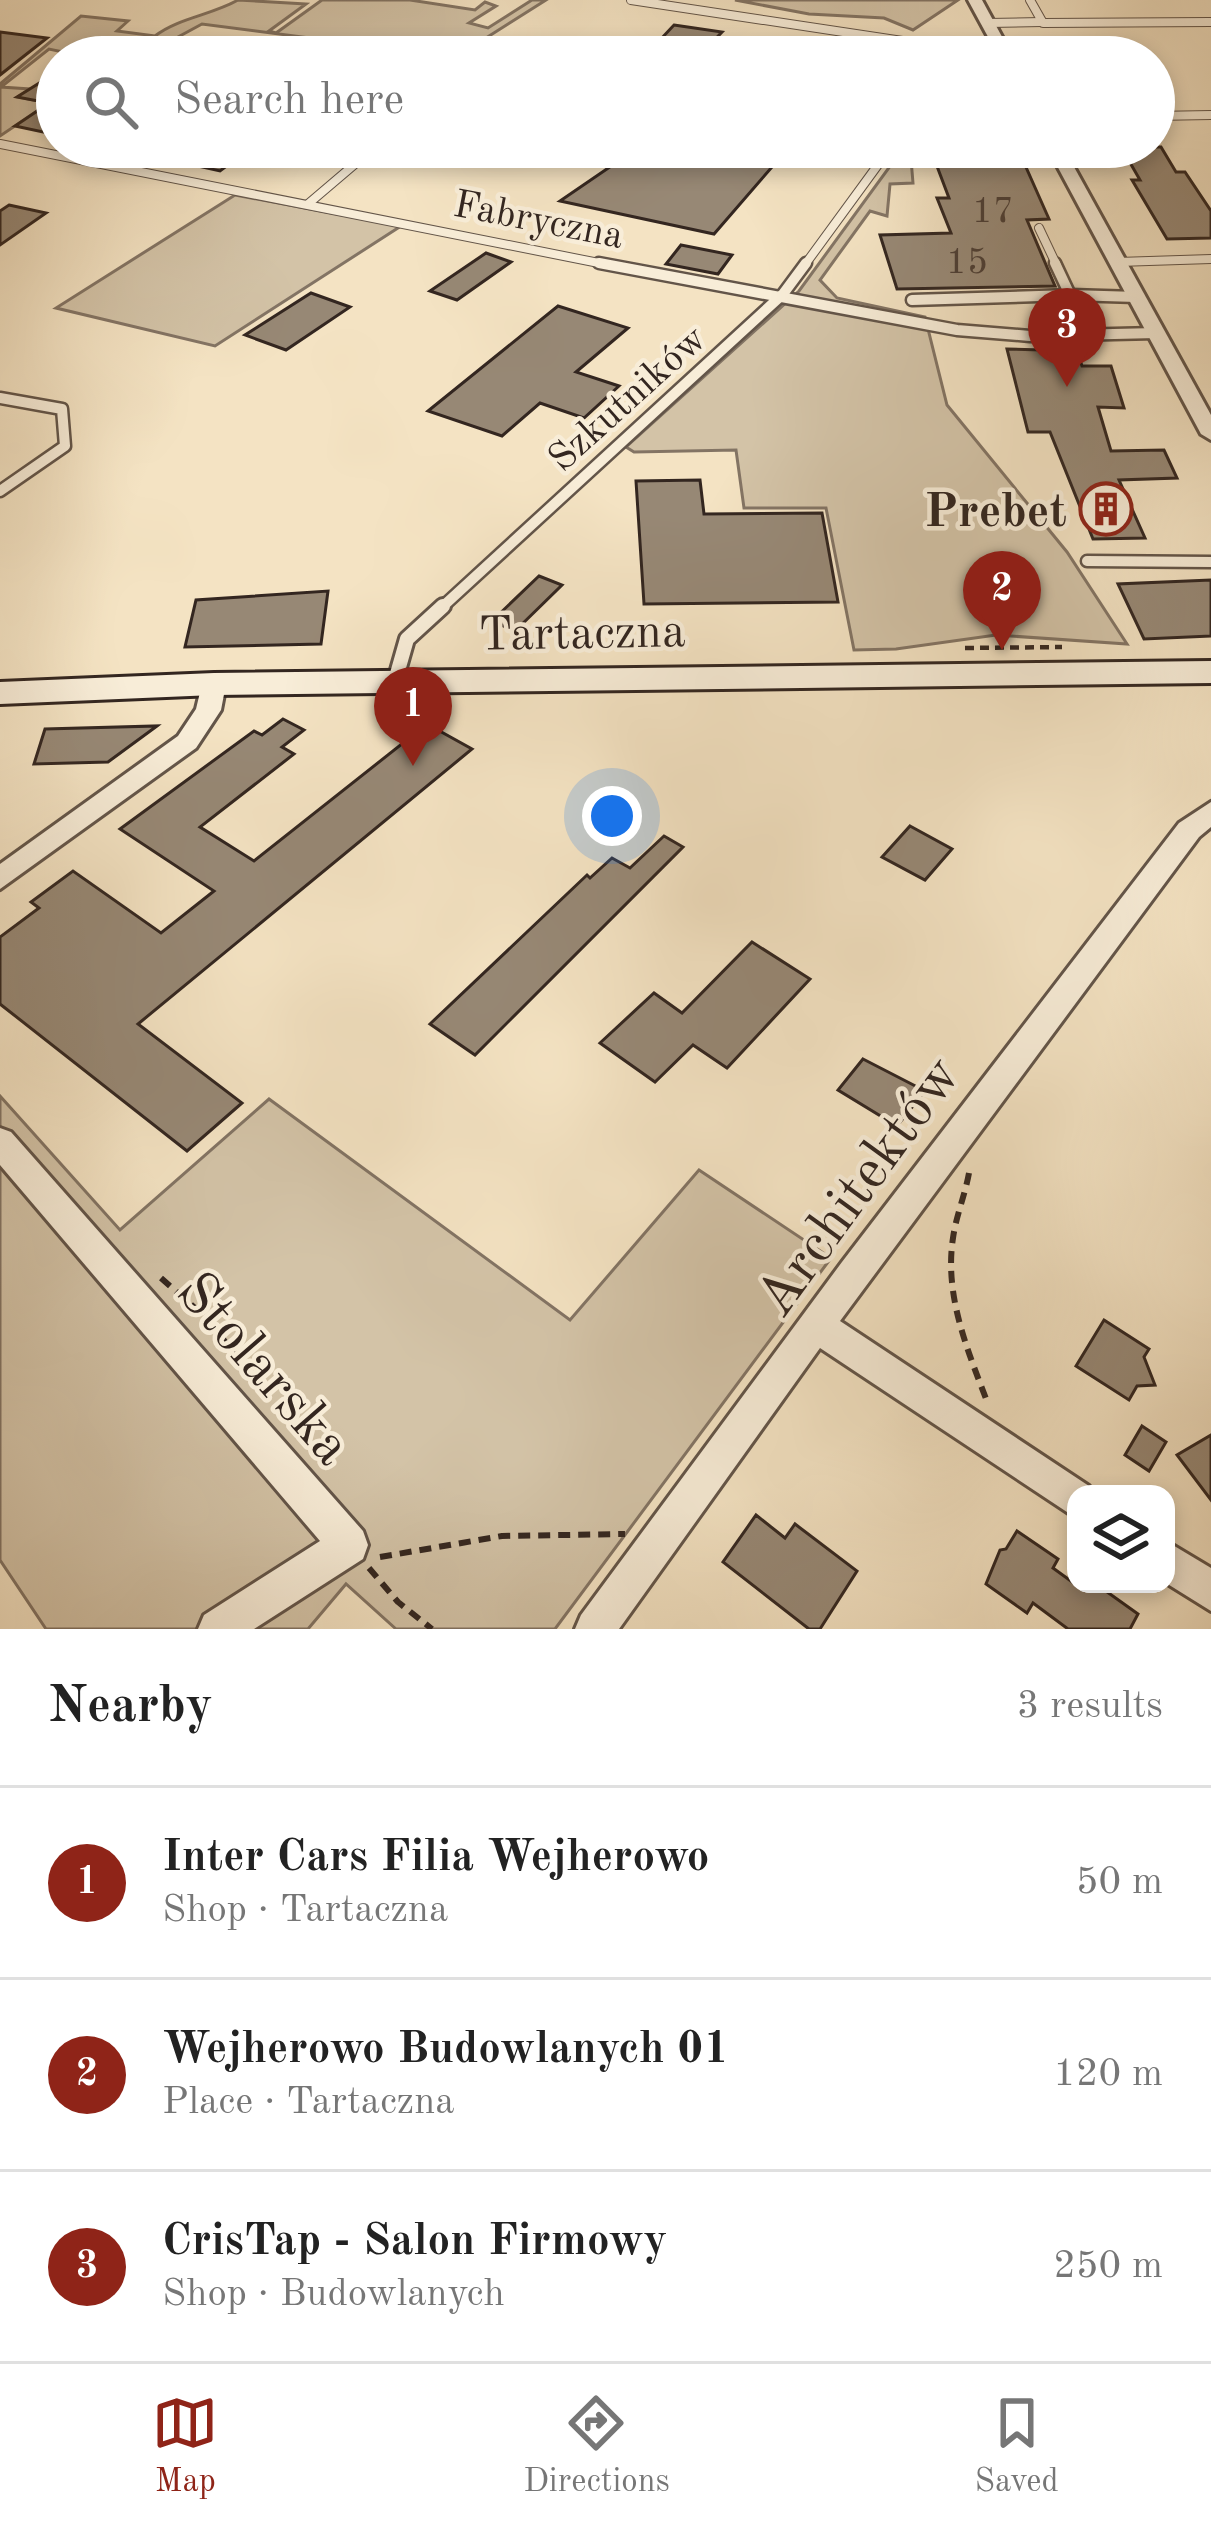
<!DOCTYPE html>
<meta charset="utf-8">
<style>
body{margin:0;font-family:"Old Standard TT",serif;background:#f6f6f6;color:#222}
.controls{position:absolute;right:36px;bottom:36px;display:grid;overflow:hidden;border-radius:24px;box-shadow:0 6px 18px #0003}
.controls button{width:108px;height:108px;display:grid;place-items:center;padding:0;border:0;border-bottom:3px solid #e0e0e0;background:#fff;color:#222;font:60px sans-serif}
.you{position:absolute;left:612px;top:816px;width:42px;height:42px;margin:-30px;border:9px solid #fff;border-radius:50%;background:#1a73e8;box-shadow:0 0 0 18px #1a73e833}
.badge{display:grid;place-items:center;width:78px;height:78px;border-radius:50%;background:#8f2418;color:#fff;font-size:39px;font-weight:700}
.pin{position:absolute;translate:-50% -99px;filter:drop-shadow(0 3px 6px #0008)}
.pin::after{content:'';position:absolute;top:63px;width:42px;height:36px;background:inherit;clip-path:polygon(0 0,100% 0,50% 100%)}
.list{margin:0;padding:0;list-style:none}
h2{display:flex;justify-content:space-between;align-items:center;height:156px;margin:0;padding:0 48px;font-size:51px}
h2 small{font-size:39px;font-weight:400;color:#767676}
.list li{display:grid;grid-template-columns:78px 1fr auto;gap:36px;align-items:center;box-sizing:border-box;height:192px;padding:0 48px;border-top:3px solid #e0e0e0}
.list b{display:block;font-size:45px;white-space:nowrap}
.list p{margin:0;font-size:39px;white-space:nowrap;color:#767676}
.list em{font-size:39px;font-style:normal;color:#767676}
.icon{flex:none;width:66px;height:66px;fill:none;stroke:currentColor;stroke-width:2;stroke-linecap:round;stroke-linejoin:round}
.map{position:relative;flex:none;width:1211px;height:1629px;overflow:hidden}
.search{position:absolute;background:#fff;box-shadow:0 6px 18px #0003;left:36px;right:36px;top:36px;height:132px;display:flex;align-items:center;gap:30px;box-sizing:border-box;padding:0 42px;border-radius:66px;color:#767676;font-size:45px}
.sheet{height:732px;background:#fff}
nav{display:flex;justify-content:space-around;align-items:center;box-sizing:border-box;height:168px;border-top:3px solid #e0e0e0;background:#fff;font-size:33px;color:#767676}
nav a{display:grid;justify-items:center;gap:6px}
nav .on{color:#8f2418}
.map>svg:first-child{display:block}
</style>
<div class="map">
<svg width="1211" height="1629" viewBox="0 0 1211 1629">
<rect width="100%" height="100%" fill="#f4e3c3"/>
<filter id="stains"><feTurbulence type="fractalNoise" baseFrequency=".00167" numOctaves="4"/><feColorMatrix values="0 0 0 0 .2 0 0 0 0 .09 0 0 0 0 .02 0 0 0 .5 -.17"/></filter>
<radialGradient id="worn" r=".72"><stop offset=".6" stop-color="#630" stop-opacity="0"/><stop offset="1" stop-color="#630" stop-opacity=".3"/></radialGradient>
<g fill="#d3c3a7" stroke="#837464" stroke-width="3">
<path d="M238,0L306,4L269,31L276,33L322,0H410L475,10L485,2L496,6L469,23L488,28L532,0H546L456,57L202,24L141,57H87L49,49L1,87L30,89L18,97L49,103L0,136V84L81,16L128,21L117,31L155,36C178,18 212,15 238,0Z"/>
<polygon points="735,0 958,0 913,30 884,18 809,14"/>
<polygon points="904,147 910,147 913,183 890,184 887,216 870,211 820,280 837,298 925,317 947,405 1067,552 1127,644 996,635 896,649 854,650 826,508 744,508 736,450 634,452 626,447 799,291"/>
<polygon points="235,195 401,226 215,346 56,308"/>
<polygon points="0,1096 120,1230 269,1099 570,1320 699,1170 831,1258 555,1629 396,1629 346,1584 308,1629 46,1629 0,1560"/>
</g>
<g fill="#978875" stroke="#332620" stroke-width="3">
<polygon points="674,25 722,32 698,57 644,57"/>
<polygon points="0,32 47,38 0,75"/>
<polygon points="57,72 57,135 15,126 49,103 17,97"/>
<polygon points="154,147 252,147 220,171 153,156"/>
<polygon points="639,147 671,147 772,167 714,234 560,201"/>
<polygon points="1121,147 1161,147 1176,172 1185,172 1211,211 1211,238 1167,239 1132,180 1140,180"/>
<polygon points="1012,151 1018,165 1025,165 1049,219 1027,220 1055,286 897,289 880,235 951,233 937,198 949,198 932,153"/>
<polygon points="9,205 46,213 0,245 0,211"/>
<polygon points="681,245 732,255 718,274 666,264"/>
<polygon points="486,253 511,262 457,300 430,291"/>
<polygon points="311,293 350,307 286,350 245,335"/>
<polygon points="558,306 628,328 576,372 619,386 584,418 540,403 502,436 428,411"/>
<polygon points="1007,349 1077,351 1082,366 1111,366 1124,408 1098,407 1111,451 1164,450 1177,478 1119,480 1145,538 1093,539 1050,432 1028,432"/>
<polygon points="700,480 704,514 822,513 838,602 644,604 636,481"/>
<polygon points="539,576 562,585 515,631 492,621"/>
<polygon points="1211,580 1211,636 1144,639 1118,584"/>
<polygon points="328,591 321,644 185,647 196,600"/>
<polygon points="283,719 304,730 282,747 294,754 200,827 254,861 427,724 472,749 138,1024 242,1103 187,1151 0,1004 0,937 39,908 31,902 73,871 161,933 214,891 120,829 254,731 262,735"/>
<polygon points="157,726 108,762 34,764 45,729"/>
<polygon points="910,826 952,849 925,880 882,857"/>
<polygon points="664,836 683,847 475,1055 430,1024 587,875 590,878 612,858 630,868"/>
<polygon points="752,942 810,979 727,1068 693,1045 655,1082 600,1043 654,993 682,1013"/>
<polygon points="863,1059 925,1091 897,1126 838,1090"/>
<polygon points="1104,1320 1149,1349 1144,1357 1155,1385 1137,1386 1129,1400 1076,1366"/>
<polygon points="1142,1426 1166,1442 1149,1471 1125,1455"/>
<polygon points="1211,1435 1211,1500 1177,1455"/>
<polygon points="756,1515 785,1538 795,1524 857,1571 820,1629 809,1629 723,1562"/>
<polygon points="1017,1531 1058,1559 1053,1568 1075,1584 1096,1584 1138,1614 1130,1629 1068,1629 1033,1603 1027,1613 986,1584 1000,1550 1006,1549"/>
</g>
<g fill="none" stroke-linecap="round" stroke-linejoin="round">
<g stroke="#635549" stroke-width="10">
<g id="lane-far2">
<polyline points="631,0 929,45 999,44"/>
<polyline points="1030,0 1043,23 1211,22"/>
<polyline points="988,23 1042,22"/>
<polyline points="1154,116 1211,115"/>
<polyline points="0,144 614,266"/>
<polyline points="308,204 375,147"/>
<polyline points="1039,228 1057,266"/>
<polyline points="1118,262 1211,259"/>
<polyline points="804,266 891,147"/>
</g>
</g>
<g stroke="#635549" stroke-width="15">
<g id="lane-far1">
<polyline points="599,263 957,330 1030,336 1156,333"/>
<polyline points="1070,295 1137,297"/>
<polyline points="912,300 1070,295 1055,263"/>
<polyline points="0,398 62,409 65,446 0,491"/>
<polyline points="1087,561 1211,562"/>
<polyline points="440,609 783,294 806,263"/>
</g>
</g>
<g stroke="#635549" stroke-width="20">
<polyline id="lane" points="395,681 407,639 443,606"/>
</g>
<g stroke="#635549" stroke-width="6">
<g id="street">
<polygon points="968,0 982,0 1013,57 999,57"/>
<polygon points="1047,147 1063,147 1211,415 1211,440 1201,434"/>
<polygon points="214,676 226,684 221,710 196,748 0,889 0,864 178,736 196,709 202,684"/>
<polygon points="1211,802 1211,827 1199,837 840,1321 1089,1486 1093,1494 1076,1494 1076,1518 820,1348 619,1629 575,1629 581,1615 842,1262 1179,823"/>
<polygon points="0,1128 11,1132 363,1531 368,1545 363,1559 254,1629 198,1629 204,1615 320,1541 0,1165"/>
<polygon points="1166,1541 1211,1568 1211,1611 1166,1583"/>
</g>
</g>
<g stroke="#332620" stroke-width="6">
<polygon id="secondary" points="1211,661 1211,683 214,695 0,704 0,682 214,673"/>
</g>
<polyline stroke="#332620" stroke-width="4.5" stroke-dasharray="9 6" stroke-linecap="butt" points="965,648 1062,647"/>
<g stroke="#332620" stroke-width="6" stroke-dasharray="12 8" stroke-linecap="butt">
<path d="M969,1173C965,1195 956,1216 953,1238C944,1296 968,1351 988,1404"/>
<polyline points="161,1278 212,1323 252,1381"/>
<polyline points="380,1557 502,1536 625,1534"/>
<polyline points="369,1568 398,1602 432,1629"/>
</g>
<use href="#lane-far2" stroke="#f8edd8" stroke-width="8"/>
<use href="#lane-far1" stroke="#f8edd8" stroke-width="10"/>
<use href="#lane" stroke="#f8edd8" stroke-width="14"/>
<use href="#street" fill="#f8edd8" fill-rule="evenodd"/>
<use href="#secondary" fill="#f8edd8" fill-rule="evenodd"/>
</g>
<defs>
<g id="building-ring" transform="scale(2.7)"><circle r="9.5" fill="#f8edd8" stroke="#8f2418" stroke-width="1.5"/><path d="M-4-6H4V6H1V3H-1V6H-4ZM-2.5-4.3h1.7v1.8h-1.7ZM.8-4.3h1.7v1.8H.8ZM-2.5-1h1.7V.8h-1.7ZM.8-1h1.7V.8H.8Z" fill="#8f2418"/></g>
</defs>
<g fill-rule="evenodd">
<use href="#building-ring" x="1106" y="509"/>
</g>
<g text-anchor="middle" stroke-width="9" stroke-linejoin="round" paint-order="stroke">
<g font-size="36" fill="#4c3e35">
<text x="993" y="222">17</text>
<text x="967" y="273">15</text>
</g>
<g font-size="39" fill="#332620" stroke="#f8edd8">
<text transform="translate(539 218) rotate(11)" y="14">Fabryczna</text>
<text transform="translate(626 397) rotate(-42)" y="14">Szkutników</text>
</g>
<g font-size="48" font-weight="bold" fill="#332620" stroke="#f8edd8" text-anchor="end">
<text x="1067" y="526">Prebet</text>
</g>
<g font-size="48" fill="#332620" stroke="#f8edd8">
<text transform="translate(582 631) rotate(-1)" y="17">Tartaczna</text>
</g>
<g font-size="57" fill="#332620" stroke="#f8edd8">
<text transform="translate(856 1185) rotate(-54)" y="20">Architektów</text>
<text transform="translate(266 1367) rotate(49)" y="20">Stolarska</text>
</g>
</g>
<rect width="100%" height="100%" filter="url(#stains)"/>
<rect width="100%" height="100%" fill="url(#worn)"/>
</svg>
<div class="controls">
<button><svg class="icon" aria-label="layers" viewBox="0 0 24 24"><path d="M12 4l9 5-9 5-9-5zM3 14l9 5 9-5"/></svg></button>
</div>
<div class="you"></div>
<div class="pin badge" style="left:413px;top:766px">1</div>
<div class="pin badge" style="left:1002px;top:650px">2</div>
<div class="pin badge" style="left:1067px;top:387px">3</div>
<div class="search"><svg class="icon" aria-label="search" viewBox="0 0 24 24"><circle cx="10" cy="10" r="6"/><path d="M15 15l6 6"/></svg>Search here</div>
</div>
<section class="sheet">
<h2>Nearby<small>3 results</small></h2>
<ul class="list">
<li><span class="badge">1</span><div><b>Inter Cars Filia Wejherowo</b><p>Shop · Tartaczna</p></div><em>50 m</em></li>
<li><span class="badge">2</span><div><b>Wejherowo Budowlanych 01</b><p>Place · Tartaczna</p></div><em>120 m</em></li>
<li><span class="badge">3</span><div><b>CrisTap - Salon Firmowy</b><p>Shop · Budowlanych</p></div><em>250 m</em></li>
</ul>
</section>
<nav>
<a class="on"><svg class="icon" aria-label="map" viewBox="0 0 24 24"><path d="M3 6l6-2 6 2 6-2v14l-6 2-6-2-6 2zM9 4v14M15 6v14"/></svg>Map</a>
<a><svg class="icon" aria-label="directions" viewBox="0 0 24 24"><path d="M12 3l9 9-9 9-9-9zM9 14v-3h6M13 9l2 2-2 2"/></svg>Directions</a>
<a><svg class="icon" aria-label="saved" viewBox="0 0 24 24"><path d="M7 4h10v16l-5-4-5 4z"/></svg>Saved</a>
</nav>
